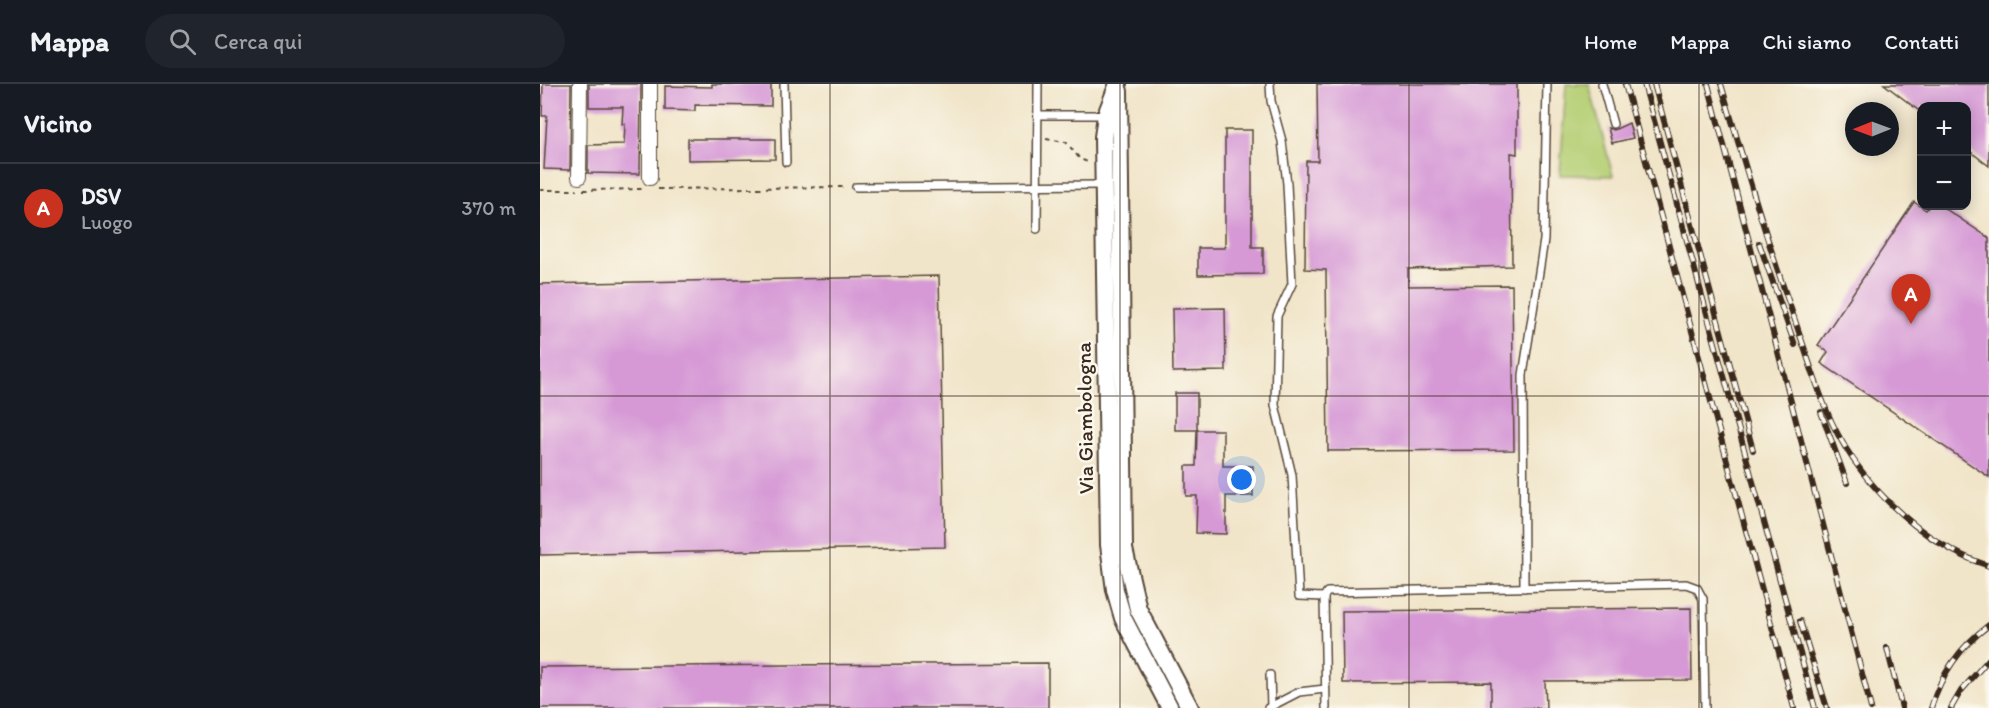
<!DOCTYPE html>
<html lang="it">
<meta charset="utf-8">
<style>
body{margin:0;font-family:Itim,sans-serif;background:#20242c;color:#f1f3f6}
.controls{position:absolute;right:18px;top:18px;display:grid;overflow:hidden;border-radius:12px;box-shadow:0 3px 15px #0003}
.controls button{width:54px;height:54px;display:grid;place-items:center;padding:0;border:0;border-bottom:2px solid #363941;background:#171b24;color:#f1f3f6;font:30px sans-serif}
.compass{position:absolute;left:1305px;top:18px;width:54px;height:54px;border-radius:50%;background:#171b24;box-shadow:0 3px 15px #0003;rotate:269deg}
.you{position:absolute;left:702px;top:396px;width:21px;height:21px;margin:-15px;border:4px solid #fff;border-radius:50%;background:#1a73e8;box-shadow:0 0 0 9px #1a73e833}
.badge{display:grid;place-items:center;width:39px;height:39px;border-radius:50%;background:#c8321e;color:#fff;font-size:20px;font-weight:700}
.pin{position:absolute;translate:-50% -50px;filter:drop-shadow(0 2px 3px #0008)}
.pin::after{content:'';position:absolute;top:32px;width:21px;height:18px;background:inherit;clip-path:polygon(0 0,100% 0,50% 100%)}
.list{margin:0;padding:0;list-style:none}
h2{display:flex;justify-content:space-between;align-items:center;height:78px;margin:0;padding:0 24px;font-size:26px}
h2 small{font-size:20px;font-weight:400;color:#9ea1a6}
.list li{display:grid;grid-template-columns:39px 1fr auto;gap:18px;align-items:center;box-sizing:border-box;height:90px;padding:0 24px;border-top:2px solid #363941}
.list b{display:block;font-size:22px;white-space:nowrap}
.list p{margin:0;font-size:20px;white-space:nowrap;color:#9ea1a6}
.list em{font-size:20px;font-style:normal;color:#9ea1a6}
.icon{flex:none;width:33px;height:33px;fill:none;stroke:currentColor;stroke-width:2;stroke-linecap:round;stroke-linejoin:round}
.map{position:relative;flex:none;width:1449px;height:624px;overflow:hidden}
header{display:flex;align-items:center;gap:36px;box-sizing:border-box;height:84px;padding:0 30px;background:#171b24;border-bottom:2px solid #363941}
header strong{font-size:28px}
nav{display:flex;gap:33px;margin-inline-start:auto;font-size:21px}
.search{width:420px;height:54px;background:#20242c;display:flex;align-items:center;gap:15px;box-sizing:border-box;padding:0 21px;border-radius:33px;color:#9ea1a6;font-size:22px}
main{display:flex}
aside{flex:1;background:#171b24}
.map>svg:first-child{display:block}
</style>
<header>
<strong>Mappa</strong>
<div class="search"><svg class="icon" aria-label="search" viewBox="0 0 24 24"><circle cx="10" cy="10" r="6"/><path d="M15 15l6 6"/></svg>Cerca qui</div>
<nav><a>Home</a><a>Mappa</a><a>Chi siamo</a><a>Contatti</a></nav>
</header>
<main>
<aside>
<h2>Vicino<small></small></h2>
<ul class="list">
<li><span class="badge">A</span><div><b>DSV</b><p>Luogo</p></div><em>370 m</em></li>
</ul>
</aside>
<div class="map">
<svg width="1449" height="624" viewBox="0 0 1449 624">
<rect width="100%" height="100%" fill="#fbf7ec"/>
<filter id="ink" filterUnits="userSpaceOnUse"><feTurbulence type="fractalNoise" baseFrequency=".0167" numOctaves="2"/><feDisplacementMap in="SourceGraphic" scale="12" xChannelSelector="R" yChannelSelector="G"/><feConvolveMatrix kernelMatrix="1 2 1 2 8 2 1 2 1" color-interpolation-filters="sRGB"/></filter>
<filter id="wash" filterUnits="userSpaceOnUse"><feTurbulence type="fractalNoise" baseFrequency=".008" numOctaves="4" result="noise"/><feDisplacementMap in="SourceGraphic" scale="24" xChannelSelector="R" yChannelSelector="G"/><feGaussianBlur stdDeviation="1.35" result="paint"/><feColorMatrix in="noise" values="0 0 0 0 0 0 0 0 0 0 0 0 0 0 0 0 0 1.4 0 .05"/><feComposite in="paint" operator="in"/></filter>
<g filter="url(#wash)">
<rect width="100%" height="100%" fill="#f1e5c9"/>
<polygon fill="#b5cf74" stroke="#787c49" stroke-width="1.5" points="1026,0 1049,0 1073,92 1020,91"/>
<g id="blocks">
<g fill="#d699d6">
<polygon points="3,0 31,0 30,86 4,85 7,32 2,32"/>
<polygon points="49,0 101,0 100,90 48,89 48,61 84,60 85,40 82,40 83,23 49,23"/>
<polygon points="172,0 231,0 231,22 155,21 155,27 125,26 125,2 172,3"/>
<polygon points="777,0 977,0 977,70 971,69 972,182 868,185 868,202 972,201 974,366 788,367 786,186 765,185 766,77 778,77"/>
<polygon points="1344,0 1449,0 1449,82 1426,64 1426,22 1382,22 1382,29"/>
<polygon points="1089,39 1093,54 1072,59 1068,44 1074,46"/>
<polygon points="685,46 712,46 712,163 723,163 723,190 658,191 658,164 685,164"/>
<polygon points="148,55 235,55 235,75 148,76"/>
<polygon points="1374,118 1386,126 1389,122 1401,122 1449,154 1449,393 1281,279 1288,268 1278,261"/>
<polygon points="399,192 405,463 0,471 0,200"/>
<polygon points="685,224 686,287 633,288 632,225"/>
<rect x="635" y="309" width="22" height="37"/>
<polygon points="657,346 683,346 683,382 713,382 713,412 686,412 686,450 656,449 657,412 646,412 646,382 656,382"/>
<polygon points="1151,524 1152,596 1005,597 1006,624 951,624 951,598 803,599 802,527"/>
<polygon points="508,579 508,624 0,624 0,583"/>
</g>
</g>
</g>
<g filter="url(#ink)">
<use href="#blocks" fill-opacity="0" stroke="#564638" stroke-width="1.5"/>
<g fill="none" stroke-linecap="round" stroke-linejoin="round">
<g stroke="#564638" stroke-width="10">
<g id="service">
<polyline points="244,0 246,78"/>
<polyline points="730,0 731,17 742,57 747,100 752,200 737,232 735,321 752,391 759,512 784,513"/>
<polyline points="1062,0 1073,40"/>
<polyline points="498,31 564,31"/>
<polyline points="316,103 562,101"/>
<polyline points="497,145 498,0"/>
<polyline points="984,504 983,291 1004,156 1007,0"/>
<polyline points="730,591 731,623"/>
<polyline points="728,624 759,608 785,605"/>
<polyline points="786,624 784,513 787,508 1146,500 1157,504 1163,515 1165,624"/>
</g>
</g>
<g stroke="#564638" stroke-width="16">
<g id="minor">
<polyline points="39,93 40,0"/>
<polyline points="110,94 110,0"/>
</g>
</g>
<g stroke="#564638" stroke-width="20">
<g id="tertiary">
<polyline points="578,0 566,31 563,53 569,461 575,506 583,534 630,624"/>
<polyline points="579,7 584,465 598,525 650,624"/>
</g>
</g>
<g stroke="#564638" stroke-width="2" stroke-dasharray="4.5 4.5" stroke-linecap="butt">
<polyline points="506,55 526,58 540,75 550,79"/>
<polyline points="118,105 307,103"/>
<polyline points="0,106 37,106"/>
<polyline points="43,106 103,105"/>
</g>
<use href="#service" stroke="#fff" stroke-width="7"/>
<use href="#minor" stroke="#fff" stroke-width="14"/>
<use href="#tertiary" stroke="#fff" stroke-width="16"/>
<g stroke="#3b2a1e" stroke-width="6">
<g id="rail">
<polyline points="1085,0 1254,624"/>
<polyline points="1104,0 1275,624"/>
<polyline points="1114,0 1213,366"/>
<polyline points="1168,0 1331,624"/>
<path d="M1181,0C1203,74 1224,149 1250,222C1262,256 1273,292 1286,325C1314,394 1378,459 1449,482"/>
<polyline points="1219,159 1255,261"/>
<polyline points="1281,328 1307,399"/>
<polyline points="1260,537 1287,624"/>
<polyline points="1347,564 1362,624"/>
<path d="M1391,624C1401,590 1421,562 1449,541"/>
<polyline points="1411,624 1421,607 1449,575"/>
</g>
</g>
<use href="#rail" stroke="#fbf7ec" stroke-width="4" stroke-dasharray="11" stroke-linecap="butt"/>
</g>
</g>
<path fill="none" stroke="#3b2a1e" stroke-width="1.5" stroke-opacity="0.55" d="M290,0V624M580,0V624M869,0V624M1159,0V624M0,312H1449"/>
<g text-anchor="middle" stroke-width="5" stroke-linejoin="round" paint-order="stroke">
<g font-size="21" fill="#3b2a1e" stroke="#fbf7ec">
<text transform="translate(545 334) rotate(-91)" y="7">Via Giambologna</text>
</g>
</g>
</svg>
<div class="controls">
<button>+</button>
<button>−</button>
</div>
<svg class="compass" viewBox="-18 -18 36 36"><path d="M0-13l5 13h-10z" fill="#e53935"/><path d="M0 13l5-13h-10z" fill="#9ea1a6"/></svg>
<div class="you"></div>
<div class="pin badge" style="left:1371px;top:240px">A</div>
</div>
</main>
